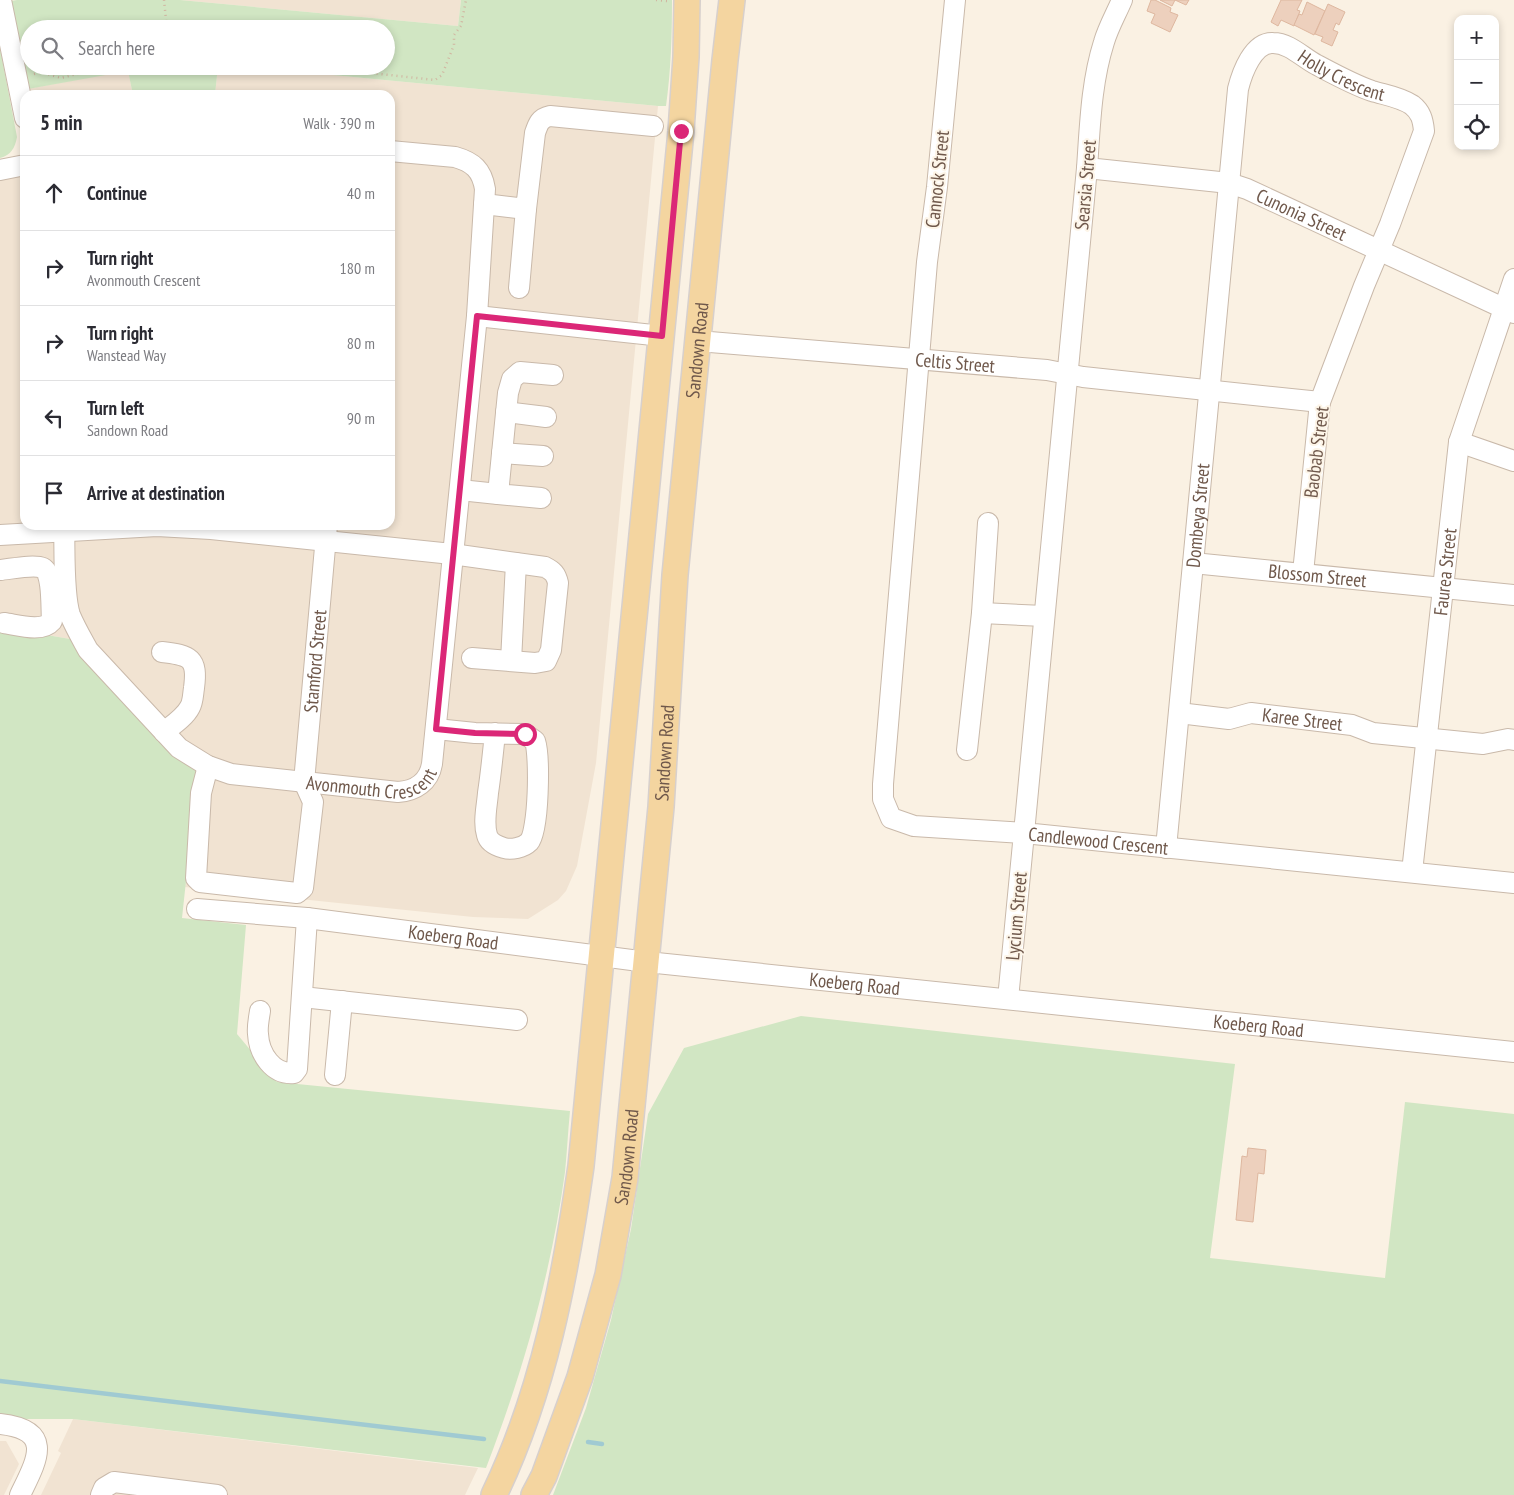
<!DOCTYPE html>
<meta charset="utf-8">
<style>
body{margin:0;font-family:"PT Sans Narrow",sans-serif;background:#f2f2f3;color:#2b2b33}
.controls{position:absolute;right:15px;top:15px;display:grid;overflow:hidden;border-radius:10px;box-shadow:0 2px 8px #0003}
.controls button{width:45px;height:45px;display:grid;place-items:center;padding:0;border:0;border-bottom:1px solid #e1e1e2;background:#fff;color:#2b2b33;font:25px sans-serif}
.stop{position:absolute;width:15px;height:15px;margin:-11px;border:4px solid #db2777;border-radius:50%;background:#fff}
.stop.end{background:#db2777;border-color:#fff;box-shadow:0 1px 5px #0008}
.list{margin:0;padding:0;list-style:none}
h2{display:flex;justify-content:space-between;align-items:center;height:65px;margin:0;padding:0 20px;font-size:21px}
h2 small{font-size:16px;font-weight:400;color:#7c7c81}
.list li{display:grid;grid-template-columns:32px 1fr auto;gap:15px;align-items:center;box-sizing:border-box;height:75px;padding:0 20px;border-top:1px solid #e1e1e2}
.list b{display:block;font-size:19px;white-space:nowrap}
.list p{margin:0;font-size:16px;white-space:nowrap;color:#7c7c81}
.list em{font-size:16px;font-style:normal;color:#7c7c81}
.icon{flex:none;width:28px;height:28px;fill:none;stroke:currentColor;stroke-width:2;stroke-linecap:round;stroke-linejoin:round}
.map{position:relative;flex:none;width:1514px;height:1495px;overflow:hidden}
.search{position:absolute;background:#fff;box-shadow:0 2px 8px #0003;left:20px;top:20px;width:375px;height:55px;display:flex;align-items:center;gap:12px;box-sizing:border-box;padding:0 18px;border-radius:28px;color:#7c7c81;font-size:19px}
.panel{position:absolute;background:#fff;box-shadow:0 2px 8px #0003;left:20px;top:90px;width:375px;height:440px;border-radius:15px}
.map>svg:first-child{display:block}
</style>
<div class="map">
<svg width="1514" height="1495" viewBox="0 0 1514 1495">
<rect width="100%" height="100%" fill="#faf1e3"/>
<g fill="#f1e3d2">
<polygon points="180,0 461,0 458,26"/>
<polygon points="218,66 237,66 658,106 596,763 577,866 566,891 558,900 528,919 473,917 185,887 198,770 76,640 0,627 0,165 25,161 25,525 390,525 390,95 215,95"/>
<polygon points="128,70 133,95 25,95 21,90"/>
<polygon points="73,1419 478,1468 465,1495 41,1495 61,1453 58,1451"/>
<polygon points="0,1441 6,1441 19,1464 4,1495 0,1495"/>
</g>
<g fill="#d1e6c3">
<path d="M17,0H180L458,26L461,0H672C672,35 671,71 666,106H658L237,66H386V29H29V66H218L215,95H133L128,71L28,89L11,1Z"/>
<path d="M0,48L17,137C15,148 11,155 0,158Z"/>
<path d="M0,627L76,640L198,770L182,918L246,925L237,1034L277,1082L570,1111C568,1131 567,1152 565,1172C551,1274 523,1372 486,1468L73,1419H26L0,1417Z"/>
<polygon points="801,1016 1235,1064 1210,1258 1385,1278 1405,1102 1514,1114 1514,1495 553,1495 586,1408 611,1320 631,1229 648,1114 684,1048"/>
</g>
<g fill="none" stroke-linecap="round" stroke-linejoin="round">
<g stroke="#a0cad2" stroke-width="4.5">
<polyline points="0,1381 484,1439"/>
<polyline points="588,1442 602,1444"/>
</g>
</g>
<g fill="#edd0bd" stroke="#deb79f">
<polygon points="1151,0 1155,0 1171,8 1170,12 1178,15 1170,32 1151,23 1155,14 1147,11"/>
<polygon points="1160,0 1175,0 1172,6"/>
<polygon points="1175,0 1189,0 1186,5"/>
<polygon points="1281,0 1302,0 1297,10 1300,11 1294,26 1281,20 1278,26 1271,22"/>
<polygon points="1307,2 1325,11 1314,35 1294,25 1299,14 1302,15"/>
<polygon points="1328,4 1345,12 1339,25 1336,23 1333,30 1338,32 1332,46 1321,41 1323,37 1315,34"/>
<polygon points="1248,1148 1266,1150 1264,1174 1258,1173 1253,1222 1236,1220 1242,1156 1247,1157"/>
</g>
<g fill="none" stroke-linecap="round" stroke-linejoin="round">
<g stroke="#c9b9aa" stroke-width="22">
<g id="minor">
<polyline points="1,0 25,118"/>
<polyline points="955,0 937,187 927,262 883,784 883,799 891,818 914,826 1024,833 1008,999"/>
<path id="s1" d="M1122,0C1116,14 1108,28 1104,42C1091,83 1090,126 1087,168L1024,833L1514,883"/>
<path id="s2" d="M1087,168L1229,183L1247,189L1514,313"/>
<polyline points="0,170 25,165"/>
<path d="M484,204L526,209L535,133C538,124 540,118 550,116L653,126"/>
<polyline points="519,288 526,209"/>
<polyline points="477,316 662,336"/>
<path id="s3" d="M698,341L1047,370L1083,377L1320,402"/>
<polyline points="506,412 546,417"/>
<polyline points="1459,442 1514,461"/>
<polyline points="502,453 543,456"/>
<polyline points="460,490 498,494"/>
<polyline points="541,498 498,494 508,393 512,379 520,372 553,375"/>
<path id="s4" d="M64,525C65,549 63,594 70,615C75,627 82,639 88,650L179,748L208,766L231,774L398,792C415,791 429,782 432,764L477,316L485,189C482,170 473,162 455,157L390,151"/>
<path d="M0,535L157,526L211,529L452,554L545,567C553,571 556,574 558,583L551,650L546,661L535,663L472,658"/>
<path id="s5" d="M1193,563L1514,595"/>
<path d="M0,570C11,569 34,564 43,568C53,573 51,610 52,621C42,633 18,625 4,623"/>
<polyline points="982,613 988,523"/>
<path d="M162,652C190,655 198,658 194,688C193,694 193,702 190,707C185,717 173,725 164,732"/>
<polyline points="511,661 516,563"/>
<path id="s6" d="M1179,713L1229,719L1251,713L1352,725L1373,733L1483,744L1508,739L1514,740"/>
<path d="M436,729L475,733L525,734L535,741C540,756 539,831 529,842C523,848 511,850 504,848C497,846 489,843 487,835C483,822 487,806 488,793C491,773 493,753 495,733"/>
<polyline points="967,750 982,613 1044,616"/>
<path id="s7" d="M208,766L201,793L196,878L200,882L297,893L303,888L313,802L304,782L327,525"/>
<path id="s8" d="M1166,848L1238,89C1242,73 1253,42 1273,43C1290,43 1303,58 1317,65C1334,74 1354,85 1372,91C1385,95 1400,97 1412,105C1421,112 1423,120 1424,131L1390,224L1364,286L1320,402L1303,573"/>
<path id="s9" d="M1412,872L1459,442L1514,279"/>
<path id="s10" d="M197,909L307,918L647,962L1514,1052"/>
<polyline points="302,997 517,1020"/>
<path d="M260,1011C259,1018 257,1027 258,1034C259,1054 273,1075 294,1073L297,1069L307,918"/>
<polyline points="335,1075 342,1001"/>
<path d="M0,1424C55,1430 37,1460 20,1495"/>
<polyline points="101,1495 104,1488 114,1482 217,1495"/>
</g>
</g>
<g stroke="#d7d0cd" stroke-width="28">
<g id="major">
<path d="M494,1495C544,1391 565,1279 581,1166L681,131L686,57L687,0"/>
<path id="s11" d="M534,1495L544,1476L580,1377L608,1275L625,1178L661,807L675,575L725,60L732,0"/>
</g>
</g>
<g stroke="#d1b4a0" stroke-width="2.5" stroke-dasharray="1 4" stroke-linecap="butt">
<polyline points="164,0 167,29"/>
<polyline points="656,0 667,1"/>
<polyline points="307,66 435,80 442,75 454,45 454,35 461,26 466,0"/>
<polyline points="34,74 41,72 61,78 97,69 125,66"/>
</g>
<use href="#minor" stroke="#fff" stroke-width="20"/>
<use href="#major" stroke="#f4d5a0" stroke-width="25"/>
</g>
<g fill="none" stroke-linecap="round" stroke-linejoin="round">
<polyline stroke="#db2777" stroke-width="6" points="525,734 475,733 436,729 477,316 662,336 681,131"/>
</g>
<g text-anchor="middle" stroke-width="4" stroke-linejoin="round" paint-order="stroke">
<g font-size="19" fill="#6f584b" stroke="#fdf5e8">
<text dy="7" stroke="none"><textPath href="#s8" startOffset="901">Holly Crescent</textPath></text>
<text transform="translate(937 179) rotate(-84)" y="7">Cannock Street</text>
<text transform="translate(1085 185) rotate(-85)" y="7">Searsia Street</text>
<text dy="7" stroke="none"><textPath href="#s2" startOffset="222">Cunonia Street</textPath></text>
<text dy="7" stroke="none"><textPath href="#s11" startOffset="1162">Sandown Road</textPath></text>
<text dy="7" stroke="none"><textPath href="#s3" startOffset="258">Celtis Street</textPath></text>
<text transform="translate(1316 452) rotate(-83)" y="7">Baobab Street</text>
<text dy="7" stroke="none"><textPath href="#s8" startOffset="334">Dombeya Street</textPath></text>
<text dy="7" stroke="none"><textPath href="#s9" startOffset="302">Faurea Street</textPath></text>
<text dy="7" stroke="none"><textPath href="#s5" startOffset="125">Blossom Street</textPath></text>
<text dy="7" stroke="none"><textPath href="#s7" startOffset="454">Stamford Street</textPath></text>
<text dy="7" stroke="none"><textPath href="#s6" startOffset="125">Karee Street</textPath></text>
<text dy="7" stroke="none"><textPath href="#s11" startOffset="758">Sandown Road</textPath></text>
<text dy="7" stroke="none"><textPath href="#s4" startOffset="465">Avonmouth Crescent</textPath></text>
<text dy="7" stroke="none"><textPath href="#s1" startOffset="916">Candlewood Crescent</textPath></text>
<text transform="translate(1016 916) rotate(-85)" y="7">Lycium Street</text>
<text dy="7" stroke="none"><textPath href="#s10" startOffset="258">Koeberg Road</textPath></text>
<text dy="7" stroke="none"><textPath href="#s10" startOffset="662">Koeberg Road</textPath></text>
<text dy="7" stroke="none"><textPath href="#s10" startOffset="1068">Koeberg Road</textPath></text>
<text dy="7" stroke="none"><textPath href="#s11" startOffset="352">Sandown Road</textPath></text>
</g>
</g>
</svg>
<div class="controls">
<button>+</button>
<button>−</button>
<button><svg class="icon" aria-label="locate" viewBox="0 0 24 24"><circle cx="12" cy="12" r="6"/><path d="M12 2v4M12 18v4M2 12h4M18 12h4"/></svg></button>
</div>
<div class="stop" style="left:525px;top:734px"></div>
<div class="stop end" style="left:681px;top:131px"></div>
<div class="search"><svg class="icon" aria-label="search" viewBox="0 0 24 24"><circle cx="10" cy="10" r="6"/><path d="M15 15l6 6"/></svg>Search here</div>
<section class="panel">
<h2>5 min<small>Walk · 390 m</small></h2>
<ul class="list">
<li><svg class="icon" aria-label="ahead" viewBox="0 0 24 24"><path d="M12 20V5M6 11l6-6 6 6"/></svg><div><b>Continue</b></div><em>40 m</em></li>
<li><svg class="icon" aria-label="right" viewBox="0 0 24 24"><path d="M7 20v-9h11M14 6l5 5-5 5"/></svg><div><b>Turn right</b><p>Avonmouth Crescent</p></div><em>180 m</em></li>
<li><svg class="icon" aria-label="right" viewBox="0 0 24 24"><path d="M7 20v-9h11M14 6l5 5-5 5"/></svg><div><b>Turn right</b><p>Wanstead Way</p></div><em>80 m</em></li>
<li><svg class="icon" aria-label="left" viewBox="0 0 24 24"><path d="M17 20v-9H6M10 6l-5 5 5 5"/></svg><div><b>Turn left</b><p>Sandown Road</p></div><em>90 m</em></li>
<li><svg class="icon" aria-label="arrive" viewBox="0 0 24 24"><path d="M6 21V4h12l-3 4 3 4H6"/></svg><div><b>Arrive at destination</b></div></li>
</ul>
</section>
</div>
